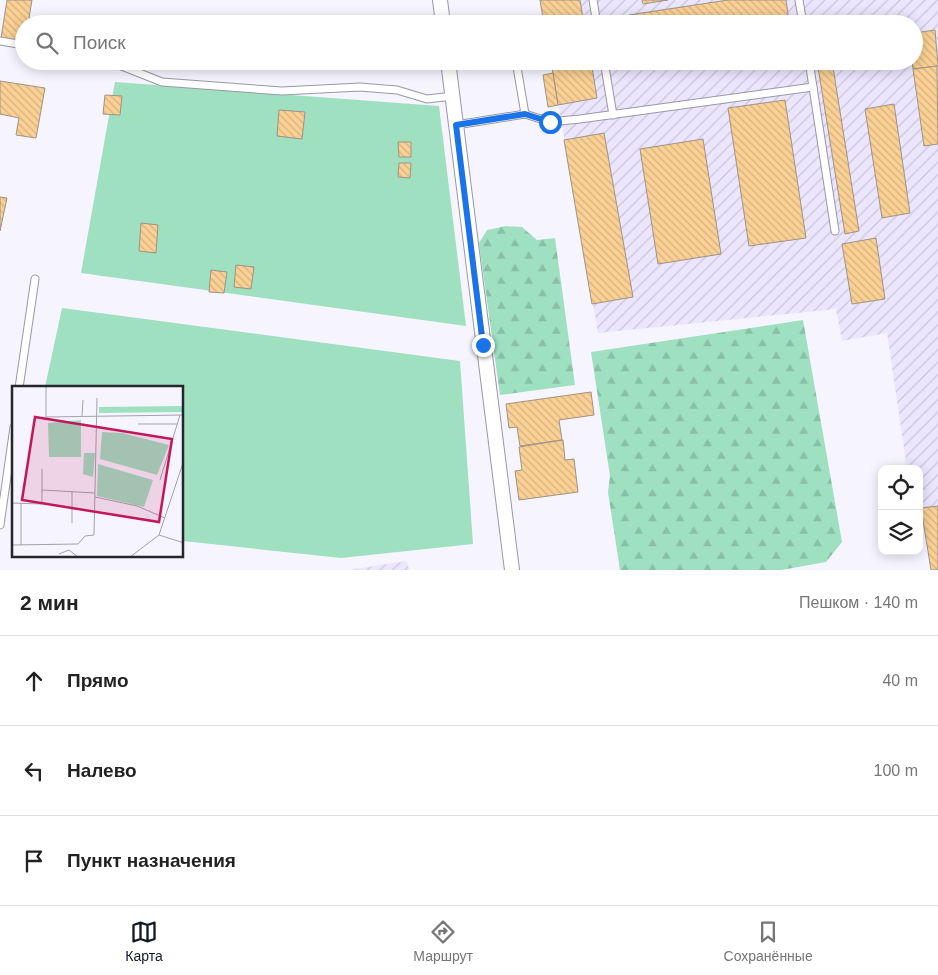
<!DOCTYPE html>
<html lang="ru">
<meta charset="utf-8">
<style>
body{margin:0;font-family:Arial,sans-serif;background:#f2f2f2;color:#222}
.controls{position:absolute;right:15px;bottom:15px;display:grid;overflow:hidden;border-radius:10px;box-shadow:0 2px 12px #0003}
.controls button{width:45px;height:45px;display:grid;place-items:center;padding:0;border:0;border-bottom:1px solid #e0e0e0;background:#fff;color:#222;font:25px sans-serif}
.stop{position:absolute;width:15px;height:15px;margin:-11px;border:4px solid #1a73e8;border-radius:50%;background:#fff}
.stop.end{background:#1a73e8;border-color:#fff;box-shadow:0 1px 5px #0008}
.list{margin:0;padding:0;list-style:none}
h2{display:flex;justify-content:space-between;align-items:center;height:65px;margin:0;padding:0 20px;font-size:21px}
h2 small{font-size:16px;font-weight:400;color:#767676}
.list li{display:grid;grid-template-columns:32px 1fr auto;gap:15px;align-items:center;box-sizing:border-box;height:90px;padding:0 20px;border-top:1px solid #e0e0e0}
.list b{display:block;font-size:19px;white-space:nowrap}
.list em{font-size:16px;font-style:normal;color:#767676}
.icon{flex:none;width:28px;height:28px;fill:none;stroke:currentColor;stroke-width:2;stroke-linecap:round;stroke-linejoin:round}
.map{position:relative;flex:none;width:938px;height:570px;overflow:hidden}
.search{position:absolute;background:#fff;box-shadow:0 2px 12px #0003;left:15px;right:15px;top:15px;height:55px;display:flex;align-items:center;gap:12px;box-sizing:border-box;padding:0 18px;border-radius:28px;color:#767676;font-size:19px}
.sheet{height:335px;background:#fff}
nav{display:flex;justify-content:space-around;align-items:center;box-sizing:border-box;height:70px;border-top:1px solid #e0e0e0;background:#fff;font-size:14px;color:#767676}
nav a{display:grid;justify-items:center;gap:2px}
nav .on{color:#111827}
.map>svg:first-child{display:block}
</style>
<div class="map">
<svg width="938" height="570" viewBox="0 0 938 570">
<defs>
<pattern id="industrial-furrows" width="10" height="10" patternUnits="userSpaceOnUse" patternTransform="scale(1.25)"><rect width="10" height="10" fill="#ebe6fe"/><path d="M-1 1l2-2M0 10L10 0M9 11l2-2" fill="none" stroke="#cac5da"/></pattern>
<pattern id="forest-firs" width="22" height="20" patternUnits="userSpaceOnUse" patternTransform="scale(1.25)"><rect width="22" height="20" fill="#9ee0c0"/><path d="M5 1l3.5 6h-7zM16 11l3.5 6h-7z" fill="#88c0a5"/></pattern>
<pattern id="building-back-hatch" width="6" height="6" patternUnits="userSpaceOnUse" patternTransform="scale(1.25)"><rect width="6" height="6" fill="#fad094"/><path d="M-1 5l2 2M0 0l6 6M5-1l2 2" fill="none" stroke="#d6b280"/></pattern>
</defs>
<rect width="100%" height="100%" fill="#f6f4fe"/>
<g fill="url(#industrial-furrows)">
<polygon points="540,0 938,0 938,570 931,570 921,508 919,506 919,469 902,469 906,462 887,333 842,341 836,309 598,333 551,61 914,61 914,24 544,24"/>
<polygon points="407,561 409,570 348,570"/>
</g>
<g fill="#9ee0c0">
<polygon points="115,82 439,106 466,326 81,273"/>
<polygon points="62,308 460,361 473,544 341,558 183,541 182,388 45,387"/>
</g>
<g fill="url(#forest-firs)">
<polygon points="506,226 522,227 537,240 555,238 575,385 500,395 479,243 487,230"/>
<polygon points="803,320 842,542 826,562 781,570 620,570 608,492 610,476 591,352"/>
</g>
<g fill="url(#building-back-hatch)" stroke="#9d9386">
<polygon points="7,0 32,0 29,18 64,24 24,24 24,42 1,38"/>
<polygon points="540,0 580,0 584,24 544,24"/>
<polygon points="642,0 668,0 643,4"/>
<polygon points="728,0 786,0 789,21 769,24 630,24 629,15"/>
<polygon points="935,30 938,66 913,69 912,61 914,61 914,33"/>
<polygon points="551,61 591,61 597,98 558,105"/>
<polygon points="817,61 832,61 859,231 845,234"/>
<polygon points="937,66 938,144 924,146 913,69"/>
<polygon points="553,73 558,105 548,107 543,75"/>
<polygon points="0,81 45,88 36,138 16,135 19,118 0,114"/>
<polygon points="105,95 122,96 120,115 103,114"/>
<polygon points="785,100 806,238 749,246 728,108"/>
<polygon points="894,104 910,213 882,218 865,109"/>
<polygon points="279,110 305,112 302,139 277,136"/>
<polygon points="604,133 633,297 592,304 564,140"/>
<polygon points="703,139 721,254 658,264 640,149"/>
<polygon points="398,142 411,142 411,157 399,157"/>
<polygon points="399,163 411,163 410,178 398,177"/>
<polygon points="0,197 7,198 0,231"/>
<polygon points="141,223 158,225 156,253 139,251"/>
<polygon points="876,238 885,299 852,304 842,244"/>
<polygon points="236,265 254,267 251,289 234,287"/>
<polygon points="211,270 227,272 224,293 209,292"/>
<polygon points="591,392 594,415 559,420 562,440 520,446 517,427 509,428 506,404"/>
<polygon points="563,440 565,460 574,459 578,492 519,500 515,471 522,470 519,447"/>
<polygon points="938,506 938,570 931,570 921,508"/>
</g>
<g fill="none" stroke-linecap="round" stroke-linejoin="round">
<g stroke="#9a97a6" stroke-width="9">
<g id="service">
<polyline points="593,0 597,24"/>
<polyline points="799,0 803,24"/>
<polyline points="0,41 24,45"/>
<polyline points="109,61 162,82 282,91 360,87 397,90 427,99 453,96"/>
<polyline points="516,61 525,114"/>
<polyline points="604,61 613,115"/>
<polyline points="809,61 835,231"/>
<polyline points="456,125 525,114 550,122 580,119 813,87"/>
<polyline points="19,388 35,279"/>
<polyline points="0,525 14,427"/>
</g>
</g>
<g stroke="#9a97a6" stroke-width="16">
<g id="minor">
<polyline points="440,0 443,24"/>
<polyline points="448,61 512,570"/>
</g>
</g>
<use href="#service" stroke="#fff" stroke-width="7"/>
<use href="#minor" stroke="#fff" stroke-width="14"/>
</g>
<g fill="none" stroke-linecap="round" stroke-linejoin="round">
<polyline stroke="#1a73e8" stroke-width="6" points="483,345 456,125 525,114 550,122"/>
</g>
<g transform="translate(12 386)">
<rect width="171" height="171" fill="#f6f4fe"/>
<path d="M90,46L110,47L157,59L145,89L88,73ZM86,78L141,94L132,121L85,110Z" fill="#9ee0c0"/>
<path d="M171,20V26L87,27V21ZM69,34V71H37L36,37ZM72,67H83L81,91L71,88Z" fill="#9ee0c0"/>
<path fill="none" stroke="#a3a2aa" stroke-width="1" d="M34,0V31L172,29M70,30L71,14M126,38H166M148,94L168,29M30,104L83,107M60,105V137M83,111L125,120L153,132M0,117L30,118V83M9,117V159M147,149L172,157M0,159L66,158L73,150L82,149L85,12M47,168L57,164L66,171M118,171L147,149L172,74"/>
<path fill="#c2185b" fill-opacity="0.15" stroke="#c2185b" stroke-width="2.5" d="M23,31L160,53L147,136L10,114Z"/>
<rect width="171" height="171" fill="none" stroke="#27262c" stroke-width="2.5"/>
</g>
</svg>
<div class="controls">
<button><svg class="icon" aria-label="locate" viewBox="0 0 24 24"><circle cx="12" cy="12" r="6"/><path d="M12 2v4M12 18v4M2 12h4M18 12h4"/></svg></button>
<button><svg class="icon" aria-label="layers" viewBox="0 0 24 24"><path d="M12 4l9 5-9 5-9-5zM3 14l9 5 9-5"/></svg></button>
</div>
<div class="stop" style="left:550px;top:122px"></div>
<div class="stop end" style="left:483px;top:345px"></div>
<div class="search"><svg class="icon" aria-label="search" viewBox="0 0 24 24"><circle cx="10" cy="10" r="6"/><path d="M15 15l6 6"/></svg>Поиск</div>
</div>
<section class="sheet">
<h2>2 мин<small>Пешком · 140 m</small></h2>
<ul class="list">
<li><svg class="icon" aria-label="ahead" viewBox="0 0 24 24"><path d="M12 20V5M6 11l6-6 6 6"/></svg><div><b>Прямо</b></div><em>40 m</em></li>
<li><svg class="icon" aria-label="left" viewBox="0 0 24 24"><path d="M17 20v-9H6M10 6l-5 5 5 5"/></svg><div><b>Налево</b></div><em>100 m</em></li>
<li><svg class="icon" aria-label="arrive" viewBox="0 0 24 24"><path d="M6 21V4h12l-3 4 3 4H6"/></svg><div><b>Пункт назначения</b></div></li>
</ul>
</section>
<nav>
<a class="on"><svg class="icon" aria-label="map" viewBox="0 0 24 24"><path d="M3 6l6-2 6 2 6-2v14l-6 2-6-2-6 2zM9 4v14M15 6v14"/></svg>Карта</a>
<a><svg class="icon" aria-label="directions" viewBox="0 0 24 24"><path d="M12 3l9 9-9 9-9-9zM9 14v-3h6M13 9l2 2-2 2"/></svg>Маршрут</a>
<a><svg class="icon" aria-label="saved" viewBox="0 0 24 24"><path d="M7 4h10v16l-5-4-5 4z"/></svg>Сохранённые</a>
</nav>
